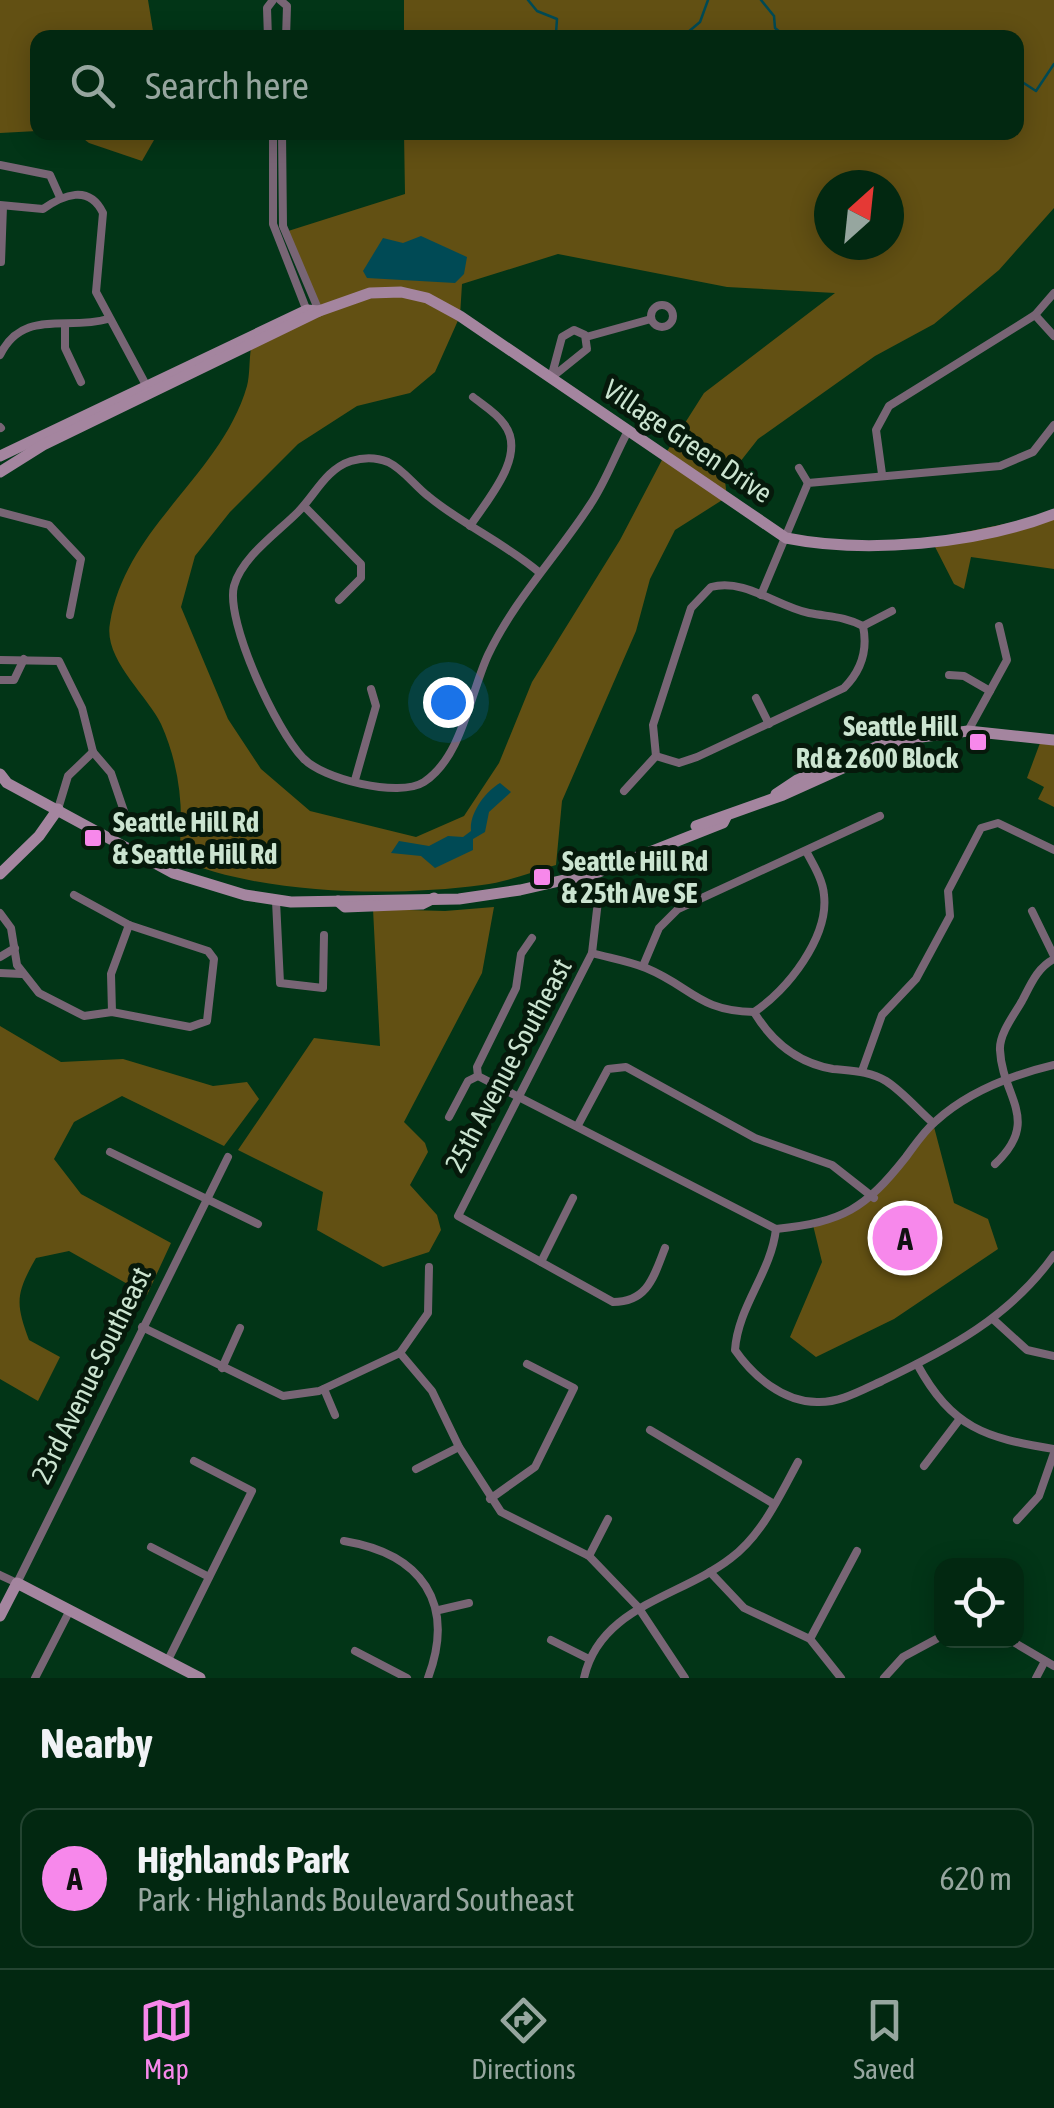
<!DOCTYPE html>
<meta charset="utf-8">
<style>
body{margin:0;font-family:"Asap Condensed",sans-serif;background:#10341f;color:#f1f3f6}
.controls{position:absolute;right:30px;bottom:30px;display:grid;overflow:hidden;border-radius:20px;box-shadow:0 5px 25px #0003}
.controls button{width:90px;height:90px;display:grid;place-items:center;padding:0;border:0;border-bottom:2px solid #234431;background:#022811;color:#f1f3f6;font:50px sans-serif}
.compass{position:absolute;left:814px;top:170px;width:90px;height:90px;border-radius:50%;background:#022811;box-shadow:0 5px 25px #0003;rotate:27deg}
.you{position:absolute;left:448px;top:702px;width:35px;height:35px;margin:-25px;border:8px solid #fff;border-radius:50%;background:#1a73e8;box-shadow:0 0 0 15px #1a73e833}
.badge{display:grid;place-items:center;width:65px;height:65px;border-radius:50%;background:#f788eb;color:#111;font-size:32px;font-weight:700}
.pin{position:absolute;translate:-50% -50%;border:5px solid #fff;box-shadow:0 2px 10px #0006}
.list{margin:0;padding:0;list-style:none}
h2{display:flex;justify-content:space-between;align-items:center;height:130px;margin:0;padding:0 40px;font-size:42px}
h2 small{font-size:32px;font-weight:400;color:#96a69f}
.list li{display:grid;grid-template-columns:65px 1fr auto;gap:30px;align-items:center;box-sizing:border-box;height:140px;margin:0 20px 20px;padding:0 20px;border:2px solid #234431;border-radius:20px}
.list b{display:block;font-size:38px;white-space:nowrap}
.list p{margin:0;font-size:32px;white-space:nowrap;color:#96a69f}
.list em{font-size:32px;font-style:normal;color:#96a69f}
.icon{flex:none;width:55px;height:55px;fill:none;stroke:currentColor;stroke-width:2;stroke-linecap:round;stroke-linejoin:round}
.map{position:relative;flex:none;width:1054px;height:1678px;overflow:hidden}
.search{position:absolute;background:#022811;box-shadow:0 5px 25px #0003;left:30px;right:30px;top:30px;height:110px;display:flex;align-items:center;gap:25px;box-sizing:border-box;padding:0 35px;border-radius:20px;color:#96a69f;font-size:38px}
.sheet{height:290px;background:#022811}
nav{display:flex;justify-content:space-around;align-items:center;box-sizing:border-box;height:140px;border-top:2px solid #234431;background:#022811;font-size:28px;color:#96a69f}
nav a{display:grid;justify-items:center;gap:5px}
nav .on{color:#f788eb}
.map>svg:first-child{display:block}
</style>
<div class="map">
<svg width="1054" height="1678" viewBox="0 0 1054 1678">
<rect width="100%" height="100%" fill="#023517"/>
<g fill="#625013" fill-rule="evenodd">
<polygon points="0,0 148,0 154,37 38,38 37,131 0,133"/>
<path d="M404,0H1054V208L999,270L934,324L875,356L758,439L725,481L727,497L675,530L650,579L636,631L562,801L556,865C532,872 507,882 482,885C392,897 262,895 178,859C185,814 180,766 161,724C147,695 103,659 110,623C126,526 221,476 247,386C250,375 249,360 251,348L319,312L285,232L405,194L404,133L1016,132V38L404,37ZM829,185H889V245H829ZM558,254L727,287L835,293L704,393L664,456L620,540L532,682L499,763L464,816L416,837L310,811L261,769L228,719L181,607L195,556L230,512L298,444L357,406L410,393L435,372L460,316L462,284Z"/>
<polygon points="76,133 158,133 142,161 89,143"/>
<polygon points="1054,514 1054,569 971,557 964,589 954,584 931,539"/>
<polygon points="1040,743 1054,744 1054,807 1038,799 1044,787 1027,778"/>
<polygon points="494,907 482,973 404,1122 425,1143 428,1152 410,1185 437,1215 441,1230 429,1252 383,1267 317,1230 323,1192 238,1150 314,1038 380,1046 373,909 445,911"/>
<path d="M0,1026L61,1062L123,1059L213,1086L247,1082L259,1099L224,1146L122,1096L74,1122L54,1159L81,1194L171,1243L147,1295L69,1251L36,1258C16,1293 15,1303 29,1340L60,1357L38,1401L0,1379Z"/>
<polygon points="933,1123 954,1203 988,1219 998,1249 894,1319 816,1357 790,1337 822,1262 813,1225 874,1198"/>
</g>
<g fill="#004a55">
<polygon points="421,236 467,257 464,274 455,283 367,278 363,271 383,238 403,243"/>
<path d="M500,783L511,792L489,812L485,832L473,839V850L435,868L421,856L391,853L399,841L429,846L448,836L463,837L471,831C469,813 486,791 500,783Z"/>
</g>
<g fill="none" stroke-linecap="round" stroke-linejoin="round">
<g stroke="#004a55" stroke-width="2.5">
<polyline points="528,0 537,11 557,19 556,33 561,38"/>
<polyline points="761,0 774,16 775,28 787,38"/>
<polyline points="681,38 700,22 708,0"/>
<polyline points="1016,78 1036,91 1054,64"/>
</g>
<g stroke="#786575" stroke-width="8">
<polyline points="280,0 287,6 286,38"/>
<polyline points="268,38 267,8 273,0"/>
<polyline points="273,132 273,224 307,311"/>
<polyline points="282,132 283,226 319,311"/>
<polyline points="0,165 50,175 59,195"/>
<path d="M0,205L43,209C63,195 89,184 103,213L96,292L146,385"/>
<polyline points="1,262 3,206"/>
<circle cx="662" cy="316" r="11"/>
<polyline points="1035,315 1054,336"/>
<polyline points="65,325 65,348 81,382"/>
<polygon points="574,330 585,335 587,349 551,378 562,337"/>
<polyline points="586,337 651,319"/>
<path d="M0,355C23,308 67,331 108,319"/>
<polyline points="0,427 1,428"/>
<polyline points="799,468 808,483"/>
<polyline points="882,474 876,430 889,406 1035,315 1054,293"/>
<polyline points="304,506 361,564 361,578 339,600"/>
<polyline points="0,512 49,525 81,559 70,615"/>
<path d="M470,526C487,500 528,455 504,424C497,413 483,405 473,397"/>
<path d="M540,573C505,543 463,525 428,496C415,486 403,469 388,462C376,457 364,457 351,461C326,469 315,495 298,512C277,533 242,557 234,586C225,621 277,732 303,758C322,779 399,798 424,782C462,757 470,694 488,655C514,600 557,556 590,505C605,483 615,455 628,431"/>
<polyline points="761,595 808,483 1000,466 1033,452 1054,425"/>
<polyline points="863,626 892,611"/>
<polyline points="0,660 59,661 82,708 93,752"/>
<polyline points="949,675 964,676 990,691"/>
<polyline points="0,680 14,680 24,659"/>
<polyline points="756,698 769,724"/>
<polyline points="968,731 1007,660 999,626"/>
<polyline points="93,752 111,773 127,820"/>
<path d="M656,756L653,725L691,608L711,587C745,578 776,606 809,613C829,617 844,616 863,626"/>
<path d="M656,756L679,763L697,757L844,688C862,670 868,650 863,626"/>
<polyline points="355,780 376,706 371,689"/>
<polyline points="624,791 656,756"/>
<polyline points="58,809 68,776 93,752"/>
<path d="M590,875L598,901L592,953L458,1216L613,1302C648,1302 654,1276 665,1248"/>
<polyline points="276,901 280,983 323,988 324,935"/>
<polyline points="1032,911 1054,956"/>
<polyline points="0,913 11,928 17,965 39,993 84,1016 112,1012 190,1027 207,1021 214,959 208,951 129,925 74,895"/>
<path d="M532,938L521,954L516,988L477,1067L478,1076L776,1229C843,1222 865,1209 906,1157C915,1145 924,1131 936,1121C968,1092 1012,1075 1054,1065"/>
<path d="M592,953C610,958 629,961 646,968C692,987 698,1011 754,1012"/>
<polyline points="0,957 15,948"/>
<polyline points="643,966 659,928 678,909 880,816"/>
<polyline points="0,973 22,974"/>
<polyline points="112,1012 111,974 129,925"/>
<path d="M754,1012C772,1042 798,1063 833,1069C852,1071 870,1071 886,1081C903,1092 918,1110 933,1123"/>
<path d="M754,1012C787,991 829,937 824,895C823,880 813,864 806,851"/>
<polyline points="862,1071 882,1015 916,979 950,916 948,891 981,828 998,823 1054,850"/>
<polyline points="449,1117 468,1081 478,1076"/>
<polyline points="578,1125 608,1069 626,1067 755,1138 832,1165 874,1198"/>
<polyline points="110,1152 258,1224"/>
<path d="M995,1164C1042,1120 1002,1097 1000,1050C999,1034 1014,1015 1022,1001C1031,984 1037,968 1054,959"/>
<path d="M776,1229C771,1273 738,1306 735,1350C753,1376 783,1402 817,1402C840,1403 862,1390 882,1381C949,1349 1010,1317 1054,1255"/>
<polyline points="541,1262 573,1198"/>
<polyline points="994,1320 1027,1350 1054,1356"/>
<polyline points="142,1327 283,1396 319,1391 400,1353 432,1391 459,1447 501,1512 589,1556 638,1607 685,1678"/>
<polyline points="400,1353 428,1313 429,1267"/>
<path d="M917,1364C952,1428 985,1438 1054,1449"/>
<polyline points="222,1368 240,1328"/>
<polyline points="324,1389 335,1415"/>
<polyline points="650,1430 774,1504"/>
<polyline points="924,1466 959,1420"/>
<polyline points="416,1469 459,1447"/>
<polyline points="490,1499 535,1467 574,1388 527,1364"/>
<polyline points="1017,1520 1039,1496 1054,1453"/>
<path d="M344,1541C422,1554 456,1603 428,1678"/>
<polyline points="151,1547 209,1577"/>
<polyline points="589,1556 608,1519"/>
<polyline points="710,1572 744,1608 810,1639 841,1678"/>
<polyline points="0,1575 17,1583 228,1157"/>
<polyline points="940,1600 942,1607"/>
<polyline points="439,1610 469,1603"/>
<polyline points="810,1639 857,1551"/>
<polyline points="551,1640 589,1659"/>
<polyline points="1010,1640 1054,1666"/>
<polyline points="355,1651 407,1678"/>
<polyline points="168,1660 252,1491 194,1461"/>
<polyline points="35,1678 70,1610"/>
<path d="M584,1678C600,1606 681,1597 731,1558C762,1535 780,1495 798,1462"/>
<polyline points="884,1678 903,1657 942,1636"/>
<polyline points="1036,1678 1045,1661"/>
</g>
<g stroke="#a4859f" stroke-width="11">
<polyline points="0,456 307,310 319,311"/>
<path d="M0,472L43,445L319,311L370,293L401,292L427,298L460,316L786,538C866,554 977,544 1054,514"/>
<polyline points="0,774 7,783 173,873 245,895 291,902 459,899 520,890 599,872 723,823 726,817"/>
<polyline points="776,794 797,780 890,741 968,731 1054,740"/>
<polyline points="696,826 783,795 894,745"/>
<polyline points="0,874 39,836 58,809"/>
<polyline points="338,901 345,907 422,904 434,898"/>
<polyline points="0,1616 17,1583 200,1678"/>
</g>
</g>
<g fill="#f788eb" stroke="#06190b" stroke-width="4">
<rect x="968" y="732" width="20" height="20" rx="5"/>
<rect x="83" y="828" width="20" height="20" rx="5"/>
<rect x="532" y="867" width="20" height="20" rx="5"/>
</g>
<g text-anchor="middle" stroke-width="10" stroke-linejoin="round" paint-order="stroke">
<g font-size="28" fill="#cbe4d0" stroke="#06190b">
<text transform="translate(688 441) rotate(34)" y="10">Village Green Drive</text>
<text transform="translate(508 1065) rotate(-62)" y="10">25th Avenue Southeast</text>
<text transform="translate(91 1375) rotate(-64)" y="10">23rd Avenue Southeast</text>
</g>
<g font-size="28" font-weight="bold" fill="#cbe4d0" stroke="#06190b" text-anchor="start">
<text x="958" y="736" text-anchor="end">Seattle Hill<tspan x="958" dy="32">Rd &amp; 2600 Block</tspan></text>
<text x="113" y="832">Seattle Hill Rd<tspan x="113" dy="32">&amp; Seattle Hill Rd</tspan></text>
<text x="562" y="871">Seattle Hill Rd<tspan x="562" dy="32">&amp; 25th Ave SE</tspan></text>
</g>
</g>
</svg>
<div class="controls">
<button><svg class="icon" aria-label="locate" viewBox="0 0 24 24"><circle cx="12" cy="12" r="6"/><path d="M12 2v4M12 18v4M2 12h4M18 12h4"/></svg></button>
</div>
<svg class="compass" viewBox="-18 -18 36 36"><path d="M0-13l5 13h-10z" fill="#e53935"/><path d="M0 13l5-13h-10z" fill="#96a69f"/></svg>
<div class="you"></div>
<div class="pin badge" style="left:905px;top:1238px">A</div>
<div class="search"><svg class="icon" aria-label="search" viewBox="0 0 24 24"><circle cx="10" cy="10" r="6"/><path d="M15 15l6 6"/></svg>Search here</div>
</div>
<section class="sheet">
<h2>Nearby<small></small></h2>
<ul class="list">
<li><span class="badge">A</span><div><b>Highlands Park</b><p>Park · Highlands Boulevard Southeast</p></div><em>620 m</em></li>
</ul>
</section>
<nav>
<a class="on"><svg class="icon" aria-label="map" viewBox="0 0 24 24"><path d="M3 6l6-2 6 2 6-2v14l-6 2-6-2-6 2zM9 4v14M15 6v14"/></svg>Map</a>
<a><svg class="icon" aria-label="directions" viewBox="0 0 24 24"><path d="M12 3l9 9-9 9-9-9zM9 14v-3h6M13 9l2 2-2 2"/></svg>Directions</a>
<a><svg class="icon" aria-label="saved" viewBox="0 0 24 24"><path d="M7 4h10v16l-5-4-5 4z"/></svg>Saved</a>
</nav>
